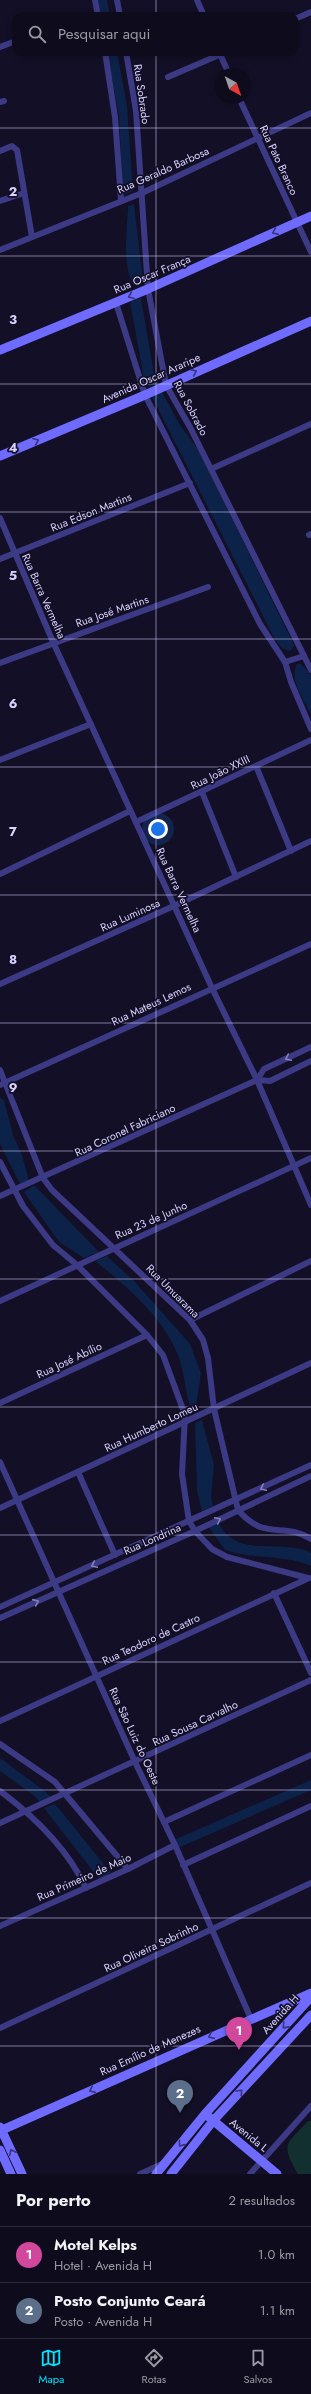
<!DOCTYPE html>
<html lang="pt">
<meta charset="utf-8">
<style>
body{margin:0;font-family:Jost,sans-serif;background:#1c1929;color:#f1f3f6}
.compass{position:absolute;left:215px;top:68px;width:36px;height:36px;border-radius:50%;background:#0e0b1c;box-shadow:0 2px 6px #0003;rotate:140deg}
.you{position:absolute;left:158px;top:829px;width:14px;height:14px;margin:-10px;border:3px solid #fff;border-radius:50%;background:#1a73e8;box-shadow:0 0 0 6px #1a73e833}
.badge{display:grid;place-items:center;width:26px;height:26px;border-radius:50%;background:#00e5ff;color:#fff;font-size:13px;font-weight:700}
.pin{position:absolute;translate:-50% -33px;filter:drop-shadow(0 1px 2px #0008)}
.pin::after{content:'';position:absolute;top:21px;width:14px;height:12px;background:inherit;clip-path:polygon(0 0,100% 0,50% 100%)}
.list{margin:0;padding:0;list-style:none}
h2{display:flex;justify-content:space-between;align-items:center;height:52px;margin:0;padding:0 16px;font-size:17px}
h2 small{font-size:13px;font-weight:400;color:#9b9ba3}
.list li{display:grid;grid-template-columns:26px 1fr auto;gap:12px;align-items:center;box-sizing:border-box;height:56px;padding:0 16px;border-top:1px solid #2e2b3b}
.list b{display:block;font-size:15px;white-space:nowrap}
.list p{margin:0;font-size:13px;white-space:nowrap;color:#9b9ba3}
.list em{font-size:13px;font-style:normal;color:#9b9ba3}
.icon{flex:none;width:22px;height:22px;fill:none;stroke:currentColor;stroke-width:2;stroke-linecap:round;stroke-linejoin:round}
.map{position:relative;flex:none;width:311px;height:2174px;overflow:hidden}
.search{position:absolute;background:#0e0b1c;box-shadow:0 2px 6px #0003;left:12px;right:12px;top:12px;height:44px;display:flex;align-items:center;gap:10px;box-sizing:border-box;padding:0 14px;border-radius:12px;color:#9b9ba3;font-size:15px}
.sheet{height:164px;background:#0e0b1c}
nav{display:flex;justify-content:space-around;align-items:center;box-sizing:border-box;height:56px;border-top:1px solid #2e2b3b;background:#0e0b1c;font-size:11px;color:#9b9ba3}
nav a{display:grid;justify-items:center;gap:2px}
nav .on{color:#00e5ff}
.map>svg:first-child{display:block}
</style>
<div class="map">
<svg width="311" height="2174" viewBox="0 0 311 2174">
<rect width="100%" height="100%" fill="#130f26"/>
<path fill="#12302f" d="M308,2121H311V2174H298C280,2143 286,2145 308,2121Z"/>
<g fill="#0c2248">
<polygon points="98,0 107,0 110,16 101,16"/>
<polygon points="107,52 117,52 127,106 133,191 123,195 119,116"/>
<path d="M134,204L142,273L139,282L133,285C122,263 127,231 128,206Z"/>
<polygon points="141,298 154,374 158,382 148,387 144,379 130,302"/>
<path d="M162,392L180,425L199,451L292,641L294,646L290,651C279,650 273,635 268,626L152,397Z"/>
<path d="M297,664H301L311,675V714C304,700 289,680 297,664Z"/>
<polygon points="0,1098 4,1100 13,1135 22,1155 29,1181 21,1186 0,1144"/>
<polygon points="34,1185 99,1252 84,1258 59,1242 24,1192"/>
<path d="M107,1256L135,1282L190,1344L201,1373L196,1407L191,1409C185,1392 185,1375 179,1358C165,1319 127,1286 95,1261Z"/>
<polygon points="202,1420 214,1465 211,1497 213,1506 202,1511 197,1491 195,1423"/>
<path d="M218,1522C234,1554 264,1543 294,1548C301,1549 305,1549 311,1553V1566C285,1554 253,1560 225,1550L208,1526Z"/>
<polygon points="0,1758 46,1792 51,1798 40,1803 36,1797 0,1771"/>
<polygon points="311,1780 311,1790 178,1848 174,1840"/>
<polygon points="55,1804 111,1873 99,1879 44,1808"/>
</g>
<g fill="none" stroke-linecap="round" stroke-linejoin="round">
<g stroke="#3d3a85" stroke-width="6">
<polyline points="95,0 98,16"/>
<polyline points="117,0 120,16"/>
<polyline points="197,0 204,16"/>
<polyline points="295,19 311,12"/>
<polyline points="0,47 16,41"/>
<polyline points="105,52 115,117 121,200"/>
<polyline points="126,52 136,111 148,289 166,385 191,429 311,670"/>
<polyline points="219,52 229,74"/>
<polyline points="168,77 226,52"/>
<polyline points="239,98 311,252"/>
<polyline points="0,102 4,101"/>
<polyline points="0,151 12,146 17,150 32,237"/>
<polyline points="0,201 24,193"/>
<polyline points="0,250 142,193 311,113"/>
<polyline points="116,303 145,395 260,624 285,662 291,682 311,729"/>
<polyline points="211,469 311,424"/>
<polyline points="0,518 53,642 212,988 257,1080 311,1205"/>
<polyline points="309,535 311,534"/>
<polyline points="0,559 190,483"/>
<polyline points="285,662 304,656"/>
<polyline points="0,663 208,587"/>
<polyline points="0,760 91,724"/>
<polyline points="256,766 291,851"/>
<polyline points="202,792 236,877"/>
<polyline points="136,822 311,740"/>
<polyline points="0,874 130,811"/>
<polyline points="0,984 176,905 311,841"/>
<path d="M0,1070L43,1178L52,1190L190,1320L203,1340L208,1358L214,1409L238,1510C266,1542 282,1521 311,1539"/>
<polyline points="257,1080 264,1069 311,1047"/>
<polyline points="0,1085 311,944"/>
<polyline points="0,1162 23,1206 53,1245 77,1265 147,1335 163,1355 185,1415 182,1474 189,1521 195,1531 212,1549 227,1557 308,1578"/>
<polyline points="0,1196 257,1080 270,1081 311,1061"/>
<polyline points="0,1301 311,1158"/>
<polyline points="190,1320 311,1261"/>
<polyline points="0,1403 147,1335"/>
<polyline points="0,1462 135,1762 175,1845 251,2019"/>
<polyline points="78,1472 115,1555"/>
<polyline points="0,1508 311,1363"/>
<polyline points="274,1593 311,1673"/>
<polyline points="0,1607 311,1465"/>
<polyline points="0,1618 195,1531 311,1476"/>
<polyline points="0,1721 309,1578"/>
<polyline points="0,1744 55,1782 128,1869"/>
<path d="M0,1791C35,1817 67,1848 86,1888"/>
<polyline points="164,1822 311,1755"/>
<polyline points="0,1823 311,1680"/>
<polyline points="183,1865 311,1806"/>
<polyline points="0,1926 128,1869 175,1845"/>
<polyline points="0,2028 311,1883"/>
<polyline points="140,2174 162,2164"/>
<polyline points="250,2174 311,2106"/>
</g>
<g stroke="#6f6bff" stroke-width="9">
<polyline points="0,350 148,289 311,216"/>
<polyline points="0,456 145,395 311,321"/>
<polyline points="209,2117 277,2174"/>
<polyline points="0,2127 22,2174"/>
<polyline points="0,2131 311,1993"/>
<polyline points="0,2150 11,2174"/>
<polyline points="156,2174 205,2114 311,1997"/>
<polyline points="171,2174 213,2121 311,2015"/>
</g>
</g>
<defs><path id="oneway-chevron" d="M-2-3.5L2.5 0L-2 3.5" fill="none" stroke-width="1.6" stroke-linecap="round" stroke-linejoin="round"/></defs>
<g stroke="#38347d">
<use href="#oneway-chevron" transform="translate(275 232) rotate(156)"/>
<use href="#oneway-chevron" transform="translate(131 296) rotate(158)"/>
<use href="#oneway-chevron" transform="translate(194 372) rotate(-24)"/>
<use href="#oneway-chevron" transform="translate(36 441) rotate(-23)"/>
<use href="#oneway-chevron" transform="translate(285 2026) rotate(132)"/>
<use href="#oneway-chevron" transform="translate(211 2036) rotate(156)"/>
<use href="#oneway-chevron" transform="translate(92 2090) rotate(156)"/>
<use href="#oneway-chevron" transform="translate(240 2092) rotate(-47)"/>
<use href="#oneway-chevron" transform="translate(181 2144) rotate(129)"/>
<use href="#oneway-chevron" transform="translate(12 2152) rotate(-115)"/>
</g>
<g stroke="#837fbc">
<use href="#oneway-chevron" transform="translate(288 1058) rotate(154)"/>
<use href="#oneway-chevron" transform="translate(263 1488) rotate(155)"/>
<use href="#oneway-chevron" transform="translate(218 1520) rotate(-26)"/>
<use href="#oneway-chevron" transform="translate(94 1565) rotate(155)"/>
<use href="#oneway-chevron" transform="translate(36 1602) rotate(-24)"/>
</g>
<path fill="none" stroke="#d9d4ff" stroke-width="1" stroke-opacity="0.55" d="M156,0V16M156,52V2174M0,128H311M0,256H311M0,384H311M0,512H311M0,639H311M0,767H311M0,895H311M0,1023H311M0,1151H311M0,1279H311M0,1407H311M0,1535H311M0,1662H311M0,1790H311M0,1918H311M0,2046H311"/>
<g text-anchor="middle" stroke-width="3.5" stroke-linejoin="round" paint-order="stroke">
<g font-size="11" fill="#d9d4ff" stroke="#130f26">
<text transform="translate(142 94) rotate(82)" y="4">Rua Sobrado</text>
<text transform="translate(279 160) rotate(65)" y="4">Rua Pato Branco</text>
<text transform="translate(163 170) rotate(-24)" y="4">Rua Geraldo Barbosa</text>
<text transform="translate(152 274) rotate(-23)" y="4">Rua Oscar França</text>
<text transform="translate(151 378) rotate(-24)" y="4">Avenida Oscar Araripe</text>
<text transform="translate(191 408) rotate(62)" y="4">Rua Sobrado</text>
<text transform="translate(91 512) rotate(-22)" y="4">Rua Edson Martins</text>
<text transform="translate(44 596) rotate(66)" y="4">Rua Barra Vermelha</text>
<text transform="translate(112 611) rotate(-19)" y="4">Rua José Martins</text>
<text transform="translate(220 772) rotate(-26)" y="4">Rua João XXIII</text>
<text transform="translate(179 890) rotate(65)" y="4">Rua Barra Vermelha</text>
<text transform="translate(130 915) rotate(-24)" y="4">Rua Luminosa</text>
<text transform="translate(151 1004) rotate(-25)" y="4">Rua Mateus Lemos</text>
<text transform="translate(125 1130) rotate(-25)" y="4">Rua Coronel Fabriciano</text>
<text transform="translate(151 1220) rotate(-24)" y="4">Rua 23 de Junho</text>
<text transform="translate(173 1291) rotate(45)" y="4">Rua Umuarama</text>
<text transform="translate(69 1360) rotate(-25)" y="4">Rua José Abílio</text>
<text transform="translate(151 1427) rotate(-25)" y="4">Rua Humberto Lomeu</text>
<text transform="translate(152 1539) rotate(-24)" y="4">Rua Londrina</text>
<text transform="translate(151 1639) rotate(-25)" y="4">Rua Teodoro de Castro</text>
<text transform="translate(195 1723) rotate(-25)" y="4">Rua Sousa Carvalho</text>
<text transform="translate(135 1736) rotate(65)" y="4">Rua São Luiz do Oeste</text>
<text transform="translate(84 1877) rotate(-24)" y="4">Rua Primeiro de Maio</text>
<text transform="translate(151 1947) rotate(-25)" y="4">Rua Oliveira Sobrinho</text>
<text transform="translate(280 2014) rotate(-48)" y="4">Avenida H</text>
<text transform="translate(150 2050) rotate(-24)" y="4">Rua Emílio de Menezes</text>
<text transform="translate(249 2135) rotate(39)" y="4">Avenida L</text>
</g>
</g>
<g font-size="13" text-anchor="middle" font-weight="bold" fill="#d9d4ff" stroke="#130f26" stroke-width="3.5" stroke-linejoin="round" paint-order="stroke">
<text x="13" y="196">2</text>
<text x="13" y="324">3</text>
<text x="13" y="452">4</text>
<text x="13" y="580">5</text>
<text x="13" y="708">6</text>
<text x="13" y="836">7</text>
<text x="13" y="964">8</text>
<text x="13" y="1092">9</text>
</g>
</svg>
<svg class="compass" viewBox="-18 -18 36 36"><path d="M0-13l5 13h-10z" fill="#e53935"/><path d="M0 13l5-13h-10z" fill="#9b9ba3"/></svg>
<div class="you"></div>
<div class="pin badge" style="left:239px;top:2050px;background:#d1479c">1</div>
<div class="pin badge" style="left:180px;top:2113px;background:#5c6f8a">2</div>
<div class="search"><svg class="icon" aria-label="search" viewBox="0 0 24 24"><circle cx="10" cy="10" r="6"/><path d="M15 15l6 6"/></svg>Pesquisar aqui</div>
</div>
<section class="sheet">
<h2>Por perto<small>2 resultados</small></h2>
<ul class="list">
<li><span class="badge" style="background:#d1479c">1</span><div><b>Motel Kelps</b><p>Hotel · Avenida H</p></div><em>1.0 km</em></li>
<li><span class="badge" style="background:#5c6f8a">2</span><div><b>Posto Conjunto Ceará</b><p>Posto · Avenida H</p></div><em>1.1 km</em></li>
</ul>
</section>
<nav>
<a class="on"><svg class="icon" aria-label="map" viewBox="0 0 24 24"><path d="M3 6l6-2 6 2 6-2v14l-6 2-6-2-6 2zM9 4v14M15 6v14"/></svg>Mapa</a>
<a><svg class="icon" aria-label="directions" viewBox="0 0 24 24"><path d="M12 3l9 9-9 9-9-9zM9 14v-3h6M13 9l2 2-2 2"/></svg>Rotas</a>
<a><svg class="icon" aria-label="saved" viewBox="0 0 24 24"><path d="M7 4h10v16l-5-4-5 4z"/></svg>Salvos</a>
</nav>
